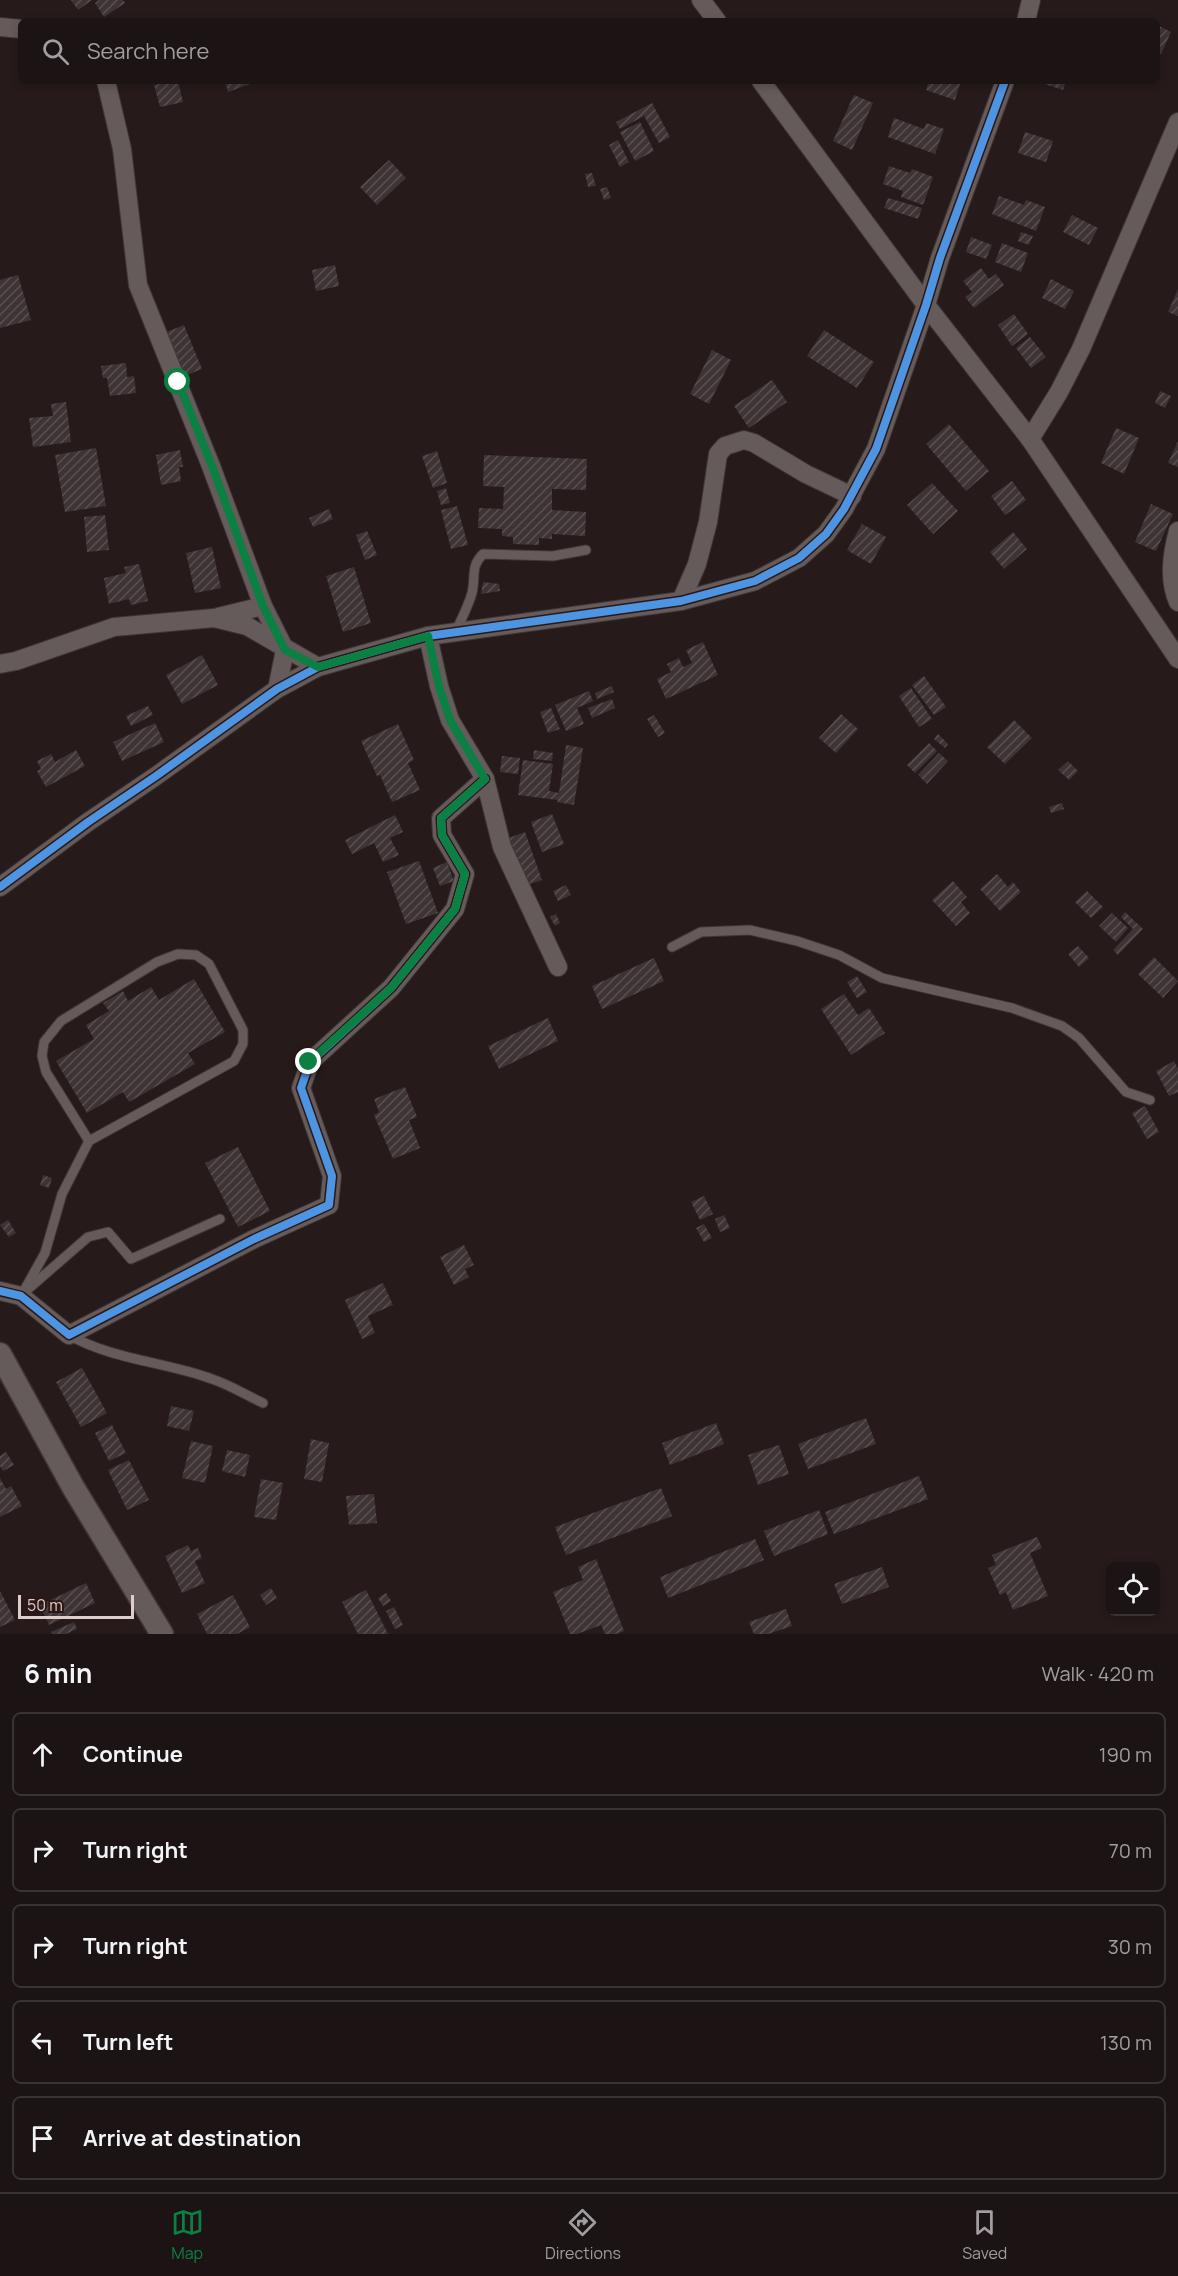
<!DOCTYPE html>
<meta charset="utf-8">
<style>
body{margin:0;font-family:Manrope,sans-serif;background:#292122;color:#f1f3f6}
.controls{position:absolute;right:18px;bottom:18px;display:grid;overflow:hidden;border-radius:9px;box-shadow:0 3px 9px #0003}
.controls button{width:54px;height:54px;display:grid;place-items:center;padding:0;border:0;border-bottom:2px solid #3a3334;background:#1c1414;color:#f1f3f6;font:30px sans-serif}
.scale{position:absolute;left:18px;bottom:15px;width:116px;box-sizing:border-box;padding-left:6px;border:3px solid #ddcdcb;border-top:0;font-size:16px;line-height:21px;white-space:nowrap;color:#ddcdcb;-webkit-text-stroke:4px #2c1714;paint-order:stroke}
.stop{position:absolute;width:18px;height:18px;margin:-14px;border:4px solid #0b8043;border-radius:50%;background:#fff}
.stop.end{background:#0b8043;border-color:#fff;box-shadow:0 2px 6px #0008}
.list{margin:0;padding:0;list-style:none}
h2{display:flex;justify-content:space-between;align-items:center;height:78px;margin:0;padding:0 24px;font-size:26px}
h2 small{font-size:20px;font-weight:400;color:#a09ea0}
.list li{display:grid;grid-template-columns:39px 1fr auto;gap:18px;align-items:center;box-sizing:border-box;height:84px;margin:0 12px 12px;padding:0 12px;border:2px solid #3a3334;border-radius:9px}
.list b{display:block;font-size:22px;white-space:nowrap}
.list em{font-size:20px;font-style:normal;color:#a09ea0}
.icon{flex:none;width:33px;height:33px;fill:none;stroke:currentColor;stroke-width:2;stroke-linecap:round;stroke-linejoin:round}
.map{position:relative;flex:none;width:1178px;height:1634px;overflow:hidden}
.search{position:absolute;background:#1c1414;box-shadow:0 3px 9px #0003;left:18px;right:18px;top:18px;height:66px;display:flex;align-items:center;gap:15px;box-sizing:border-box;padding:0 21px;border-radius:9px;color:#a09ea0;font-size:22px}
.sheet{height:558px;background:#1c1414}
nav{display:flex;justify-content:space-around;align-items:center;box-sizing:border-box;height:84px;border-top:2px solid #3a3334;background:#1c1414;font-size:16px;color:#a09ea0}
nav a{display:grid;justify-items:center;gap:3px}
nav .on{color:#0b8043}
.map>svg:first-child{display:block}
</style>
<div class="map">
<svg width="1178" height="1634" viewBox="0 0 1178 1634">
<defs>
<pattern id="building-hatch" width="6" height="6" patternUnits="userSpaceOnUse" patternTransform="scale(1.5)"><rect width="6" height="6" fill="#3e3435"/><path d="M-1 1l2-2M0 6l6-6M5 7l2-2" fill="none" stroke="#595051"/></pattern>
</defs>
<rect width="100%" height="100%" fill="#261b1a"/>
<g fill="url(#building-hatch)">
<polygon points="71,0 92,0 78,10"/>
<polygon points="99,0 123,0 125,3 104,17 95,3"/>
<polygon points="1157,25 1171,32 1161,54 1157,52"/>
<polygon points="173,81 178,81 183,102 160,107 154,85"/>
<polygon points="225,81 248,81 250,84 228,92"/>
<polygon points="929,81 961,81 955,100 926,90"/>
<polygon points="1035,81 1066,81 1063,90"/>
<polygon points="854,95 873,103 852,150 833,141"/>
<polygon points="652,103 670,137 659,143 644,116 620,129 616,122"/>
<polygon points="894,118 924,129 926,123 944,129 935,154 888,137"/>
<polygon points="640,122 654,151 635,161 620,132"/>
<polygon points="1025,132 1053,141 1046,162 1018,153"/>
<polygon points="618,140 629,162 620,167 609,145"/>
<polygon points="389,160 406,178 377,205 360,187"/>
<polygon points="889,166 910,173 912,169 933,177 923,205 901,197 903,191 883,184"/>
<polygon points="592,173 596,186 588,187 585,174"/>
<polygon points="607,187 611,198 604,200 600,189"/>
<polygon points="999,196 1024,205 1026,200 1045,207 1036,231 992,214"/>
<polygon points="888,198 922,208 918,219 884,208"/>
<polygon points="1072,215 1098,228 1089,245 1063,232"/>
<polygon points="1021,232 1033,236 1029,245 1018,241"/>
<polygon points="971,237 992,245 986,259 966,252"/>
<polygon points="1002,243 1028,253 1021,272 995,262"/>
<polygon points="335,265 339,286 316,291 312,270"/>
<polygon points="981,268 989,279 996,274 1004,285 974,308 965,297 972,292 963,281"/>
<polygon points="18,275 31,320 0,328 0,280"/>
<polygon points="1051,279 1074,291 1065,309 1042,298"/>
<polygon points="1178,289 1178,316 1168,312"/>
<polygon points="1014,314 1028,334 1012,346 998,325"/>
<polygon points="184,325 202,369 182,377 164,333"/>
<polygon points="824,330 874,362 857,388 807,356"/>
<polygon points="1030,337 1046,357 1031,368 1016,348"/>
<polygon points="712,350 731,360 709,404 690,394"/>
<polygon points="126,363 127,377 134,376 136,393 110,396 107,378 103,378 101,366"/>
<polygon points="772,380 787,402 749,428 734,406"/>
<polygon points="1160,391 1171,396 1165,408 1155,403"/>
<polygon points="66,402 71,442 33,447 29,418 53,416 51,404"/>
<polygon points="949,424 989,471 966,491 926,444"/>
<polygon points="1116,428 1139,438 1124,474 1101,463"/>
<polygon points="1178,441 1178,467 1168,463"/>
<polygon points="96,448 106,506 65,512 55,455"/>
<polygon points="180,450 183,467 179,467 181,481 161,485 156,455"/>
<polygon points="437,451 447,483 433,488 422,456"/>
<polygon points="484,455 587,459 586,490 552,489 552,510 586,512 585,536 552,534 552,539 539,538 539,545 513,544 513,537 502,536 502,529 478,528 479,508 503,509 504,487 483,486"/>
<polygon points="1012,481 1026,500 1005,515 991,496"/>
<polygon points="932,483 958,511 933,534 907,505"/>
<polygon points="446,488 450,503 441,505 437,491"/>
<polygon points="1151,504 1173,514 1156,551 1135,542"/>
<polygon points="457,506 468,545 451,549 441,510"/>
<polygon points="329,509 333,519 313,527 309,518"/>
<polygon points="105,515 109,550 87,552 84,517"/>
<polygon points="862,524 886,537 871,564 847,550"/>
<polygon points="367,531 377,555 365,560 356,535"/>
<polygon points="1013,532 1027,549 1004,569 990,552"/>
<polygon points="212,547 221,588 195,593 186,553"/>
<polygon points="139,564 148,601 131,605 129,599 109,604 104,578 126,573 124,567"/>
<polygon points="354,567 371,623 343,632 326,576"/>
<polygon points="483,582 499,584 500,591 481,594"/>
<polygon points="703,642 718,675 666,699 657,679 671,672 667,664 679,658 683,667 692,663 686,650"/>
<polygon points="202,655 218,685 182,704 166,675"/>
<polygon points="924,676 946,707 934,715 912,685"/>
<polygon points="612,686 614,692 597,699 595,693"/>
<polygon points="911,688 932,719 919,727 899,696"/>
<polygon points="589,691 593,701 577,708 584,724 566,731 555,705"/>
<polygon points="612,699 615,708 592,718 588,708"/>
<polygon points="148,706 153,715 131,726 126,716"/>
<polygon points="551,708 560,729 548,733 540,712"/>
<polygon points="841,714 858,729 836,753 819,738"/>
<polygon points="654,715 665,733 658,737 647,719"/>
<polygon points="1014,720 1032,738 1005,764 987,747"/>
<polygon points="155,723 164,742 122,761 113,742"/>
<polygon points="398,724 414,760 408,763 420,790 392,802 380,775 377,776 361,741"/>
<polygon points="938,734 948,744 945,748 934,739"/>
<polygon points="929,743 937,751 915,773 907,765"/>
<polygon points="566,745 583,748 574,805 557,802 558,800 518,795 523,760 553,764 549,791 559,793"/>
<polygon points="76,750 85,766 46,787 37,771 41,769 37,761 51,754 55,762"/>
<polygon points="534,750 553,753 552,761 533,759"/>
<polygon points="939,753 948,761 927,784 918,775"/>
<polygon points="502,756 520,758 518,774 500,772"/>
<polygon points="1068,761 1078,771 1069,780 1058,770"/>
<polygon points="1062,803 1064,809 1051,813 1049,807"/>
<polygon points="552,814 564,844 542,852 531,822"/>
<polygon points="395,815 403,832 390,838 399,855 383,862 374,843 352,854 345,840"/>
<polygon points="525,832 542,880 524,886 506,839"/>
<polygon points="419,861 438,913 406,924 387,872"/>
<polygon points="447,862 454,881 440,886 433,868"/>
<polygon points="997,874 1008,887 1013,882 1021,892 1000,911 980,889"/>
<polygon points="953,881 967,897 961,902 970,913 956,926 932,900"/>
<polygon points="566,885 571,895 558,901 553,891"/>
<polygon points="1087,891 1103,907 1091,918 1075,902"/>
<polygon points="1125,912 1143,929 1118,955 1113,950 1133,929 1121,917"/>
<polygon points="1112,913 1128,928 1116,942 1099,926"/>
<polygon points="556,914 560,923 555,926 550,917"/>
<polygon points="1078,946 1089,958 1079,967 1068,954"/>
<polygon points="1154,957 1178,981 1163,998 1138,974"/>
<polygon points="654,958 664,981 602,1009 592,986"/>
<polygon points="857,976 867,992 857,998 847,982"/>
<polygon points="194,979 225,1032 188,1053 195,1064 129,1102 123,1092 87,1113 56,1061 94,1039 86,1025 109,1011 103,1003 123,991 128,1001 151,987 159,1000"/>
<polygon points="844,994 858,1015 869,1008 885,1033 851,1055 821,1009"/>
<polygon points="548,1018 558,1041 499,1069 488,1046"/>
<polygon points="1174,1061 1178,1069 1178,1092 1169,1096 1156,1071"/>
<polygon points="405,1087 417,1117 409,1120 420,1148 393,1159 374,1115 379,1112 374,1099"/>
<polygon points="1145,1106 1159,1132 1147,1139 1132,1113"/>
<polygon points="238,1147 270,1211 238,1227 205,1163"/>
<polygon points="43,1175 52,1178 49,1188 40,1185"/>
<polygon points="704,1196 713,1214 700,1220 691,1202"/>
<polygon points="724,1215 730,1228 720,1232 715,1219"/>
<polygon points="8,1220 16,1233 9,1237 0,1225"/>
<polygon points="704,1224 712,1238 704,1242 696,1228"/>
<polygon points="464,1245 474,1265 465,1269 469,1277 454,1285 440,1257"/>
<polygon points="383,1283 393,1305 368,1316 375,1333 362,1339 345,1300"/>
<polygon points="82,1368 107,1413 81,1427 56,1382"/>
<polygon points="171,1406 194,1411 189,1431 167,1426"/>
<polygon points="866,1418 876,1444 808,1469 798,1444"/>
<polygon points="716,1423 724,1444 670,1465 662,1443"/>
<polygon points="112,1425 126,1453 109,1461 95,1433"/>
<polygon points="311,1439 329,1443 322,1482 304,1479"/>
<polygon points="191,1441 213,1446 205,1483 182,1478"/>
<polygon points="779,1445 789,1474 758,1485 748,1455"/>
<polygon points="227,1450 250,1455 245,1477 222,1471"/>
<polygon points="6,1452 14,1465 3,1471 0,1466 0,1456"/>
<polygon points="129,1460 149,1500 127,1510 108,1470"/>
<polygon points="919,1476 928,1499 834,1534 825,1512"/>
<polygon points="0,1478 6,1489 11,1486 22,1506 0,1517"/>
<polygon points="261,1479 283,1483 276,1520 254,1517"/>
<polygon points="661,1488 672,1516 566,1555 555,1527"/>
<polygon points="374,1494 377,1523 349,1525 346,1496"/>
<polygon points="819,1510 828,1534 774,1556 764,1531"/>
<polygon points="1037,1537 1042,1548 1030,1553 1048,1596 1013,1610 1006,1592 1000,1595 988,1568 996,1565 992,1555"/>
<polygon points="755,1539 764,1560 668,1598 660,1577"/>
<polygon points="188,1545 191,1551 198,1548 202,1558 195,1561 205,1583 182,1593 165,1556"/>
<polygon points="596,1559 624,1631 616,1634 605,1634 601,1625 577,1634 570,1634 553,1592 583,1580 578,1567"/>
<polygon points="882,1567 889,1587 842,1604 834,1584"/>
<polygon points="86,1583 95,1603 49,1625 40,1605"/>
<polygon points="271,1588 277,1598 266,1605 260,1595"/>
<polygon points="366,1590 388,1634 358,1634 342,1602"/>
<polygon points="0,1591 15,1620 0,1627"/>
<polygon points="386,1593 391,1601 383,1606 378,1598"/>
<polygon points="233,1595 250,1627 237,1634 207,1634 197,1614"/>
<polygon points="394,1607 403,1625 395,1629 386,1611"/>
<polygon points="786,1609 792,1626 768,1634 754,1634 749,1622"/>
<polygon points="74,1622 77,1629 66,1634 52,1634 51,1632"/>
</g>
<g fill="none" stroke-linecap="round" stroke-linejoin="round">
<g stroke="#403735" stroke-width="11">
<g id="service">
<path d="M455,633C461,620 468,607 472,593C476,576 470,567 483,554L553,556L586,550"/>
<polyline points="672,947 701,932 750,930 797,941 839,955 882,978 1012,1008 1062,1026 1079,1038 1126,1092 1150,1100"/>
<polyline points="27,1290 88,1237 108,1232 131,1259 220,1219"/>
<polyline points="21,1296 45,1253 62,1194 89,1141 234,1061 243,1044 243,1030 209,964 196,955 178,954 157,962 61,1021 44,1042 42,1056 46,1072 89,1141"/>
<path d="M69,1335C113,1360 166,1362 212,1379C230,1385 246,1395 263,1403"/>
</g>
</g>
<g stroke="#403735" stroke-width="20">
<g id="minor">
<polyline points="701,0 717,21"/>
<polyline points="1026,21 1031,0"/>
<polyline points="0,27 21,29"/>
<polyline points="106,81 122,149 138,285 211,466 263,606 285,650 277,689"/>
<polyline points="761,81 926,305 1030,439 1178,659"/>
<polyline points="1030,439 1059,392 1081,349 1178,122"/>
<path d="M1178,531C1172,554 1168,579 1178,602"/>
<polyline points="681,601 697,564 708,522 718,454 725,446 744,440 754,443 806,474 852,496"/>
<polyline points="218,617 263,606"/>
<polyline points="428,636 439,686 450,720 485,779 502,847 558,967"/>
<polyline points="0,664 16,661 114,627 214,618 247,626 318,667"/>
<polyline points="0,887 88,822 156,776 277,689 318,667 428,636 681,601 755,581 799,558 826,534 844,509 876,449 926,305 940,258 1005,81"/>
<polyline points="0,1291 21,1296 69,1335 254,1239 329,1205 332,1176 301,1088 310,1062 391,988 455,909 465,874 442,835 441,818 485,779"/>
</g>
</g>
<g stroke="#403735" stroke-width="25">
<polyline id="tertiary" points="0,1354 73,1487 162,1634"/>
</g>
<use href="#service" stroke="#645b5a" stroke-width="9"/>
<use href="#minor" stroke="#645b5a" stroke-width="18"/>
<use href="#tertiary" stroke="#645b5a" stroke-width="22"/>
<g stroke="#2c1714" stroke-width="11">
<g id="cycleway">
<polyline points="0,887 88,822 156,776 277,689 318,667 428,636 681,601 755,581 799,558 826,534 844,509 876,449 926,305 940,258 1005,81"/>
<polyline points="0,1291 21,1296 69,1335 254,1239 329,1205 332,1176 301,1088 310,1062 391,988 455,909 465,874 442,835 441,818 485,779"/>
</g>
</g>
<use href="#cycleway" stroke="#4d94e3" stroke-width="8"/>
</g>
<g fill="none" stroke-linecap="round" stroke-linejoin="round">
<polyline stroke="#0b8043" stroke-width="8" points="178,382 212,466 263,606 285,650 318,667 428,636 439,686 450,720 485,779 441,818 442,835 465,874 455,909 391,988 309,1062"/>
</g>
</svg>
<div class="controls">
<button><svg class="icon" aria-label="locate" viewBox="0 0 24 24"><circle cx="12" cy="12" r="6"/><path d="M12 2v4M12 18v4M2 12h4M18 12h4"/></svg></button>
</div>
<div class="scale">50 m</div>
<div class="stop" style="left:178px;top:382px"></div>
<div class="stop end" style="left:309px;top:1062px"></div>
<div class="search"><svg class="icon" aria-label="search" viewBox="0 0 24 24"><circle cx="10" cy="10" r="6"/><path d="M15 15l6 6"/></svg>Search here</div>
</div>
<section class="sheet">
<h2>6 min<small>Walk · 420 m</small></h2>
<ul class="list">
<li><svg class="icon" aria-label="ahead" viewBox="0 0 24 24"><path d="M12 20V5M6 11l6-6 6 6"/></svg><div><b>Continue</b></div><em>190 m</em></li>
<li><svg class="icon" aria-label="right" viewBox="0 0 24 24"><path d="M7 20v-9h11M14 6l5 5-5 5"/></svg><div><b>Turn right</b></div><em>70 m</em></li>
<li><svg class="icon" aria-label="right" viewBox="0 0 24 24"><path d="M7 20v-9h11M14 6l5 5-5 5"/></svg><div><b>Turn right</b></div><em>30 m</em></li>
<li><svg class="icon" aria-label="left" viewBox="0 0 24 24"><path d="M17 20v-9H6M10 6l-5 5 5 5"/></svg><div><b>Turn left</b></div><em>130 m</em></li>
<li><svg class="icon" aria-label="arrive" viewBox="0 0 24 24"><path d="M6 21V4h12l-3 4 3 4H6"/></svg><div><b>Arrive at destination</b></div></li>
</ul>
</section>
<nav>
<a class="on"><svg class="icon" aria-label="map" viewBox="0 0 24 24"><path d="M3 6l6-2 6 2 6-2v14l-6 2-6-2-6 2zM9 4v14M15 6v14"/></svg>Map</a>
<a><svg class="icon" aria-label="directions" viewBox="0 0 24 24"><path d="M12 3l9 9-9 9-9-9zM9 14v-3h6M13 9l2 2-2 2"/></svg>Directions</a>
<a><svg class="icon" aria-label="saved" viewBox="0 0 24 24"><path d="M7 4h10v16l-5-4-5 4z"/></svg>Saved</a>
</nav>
